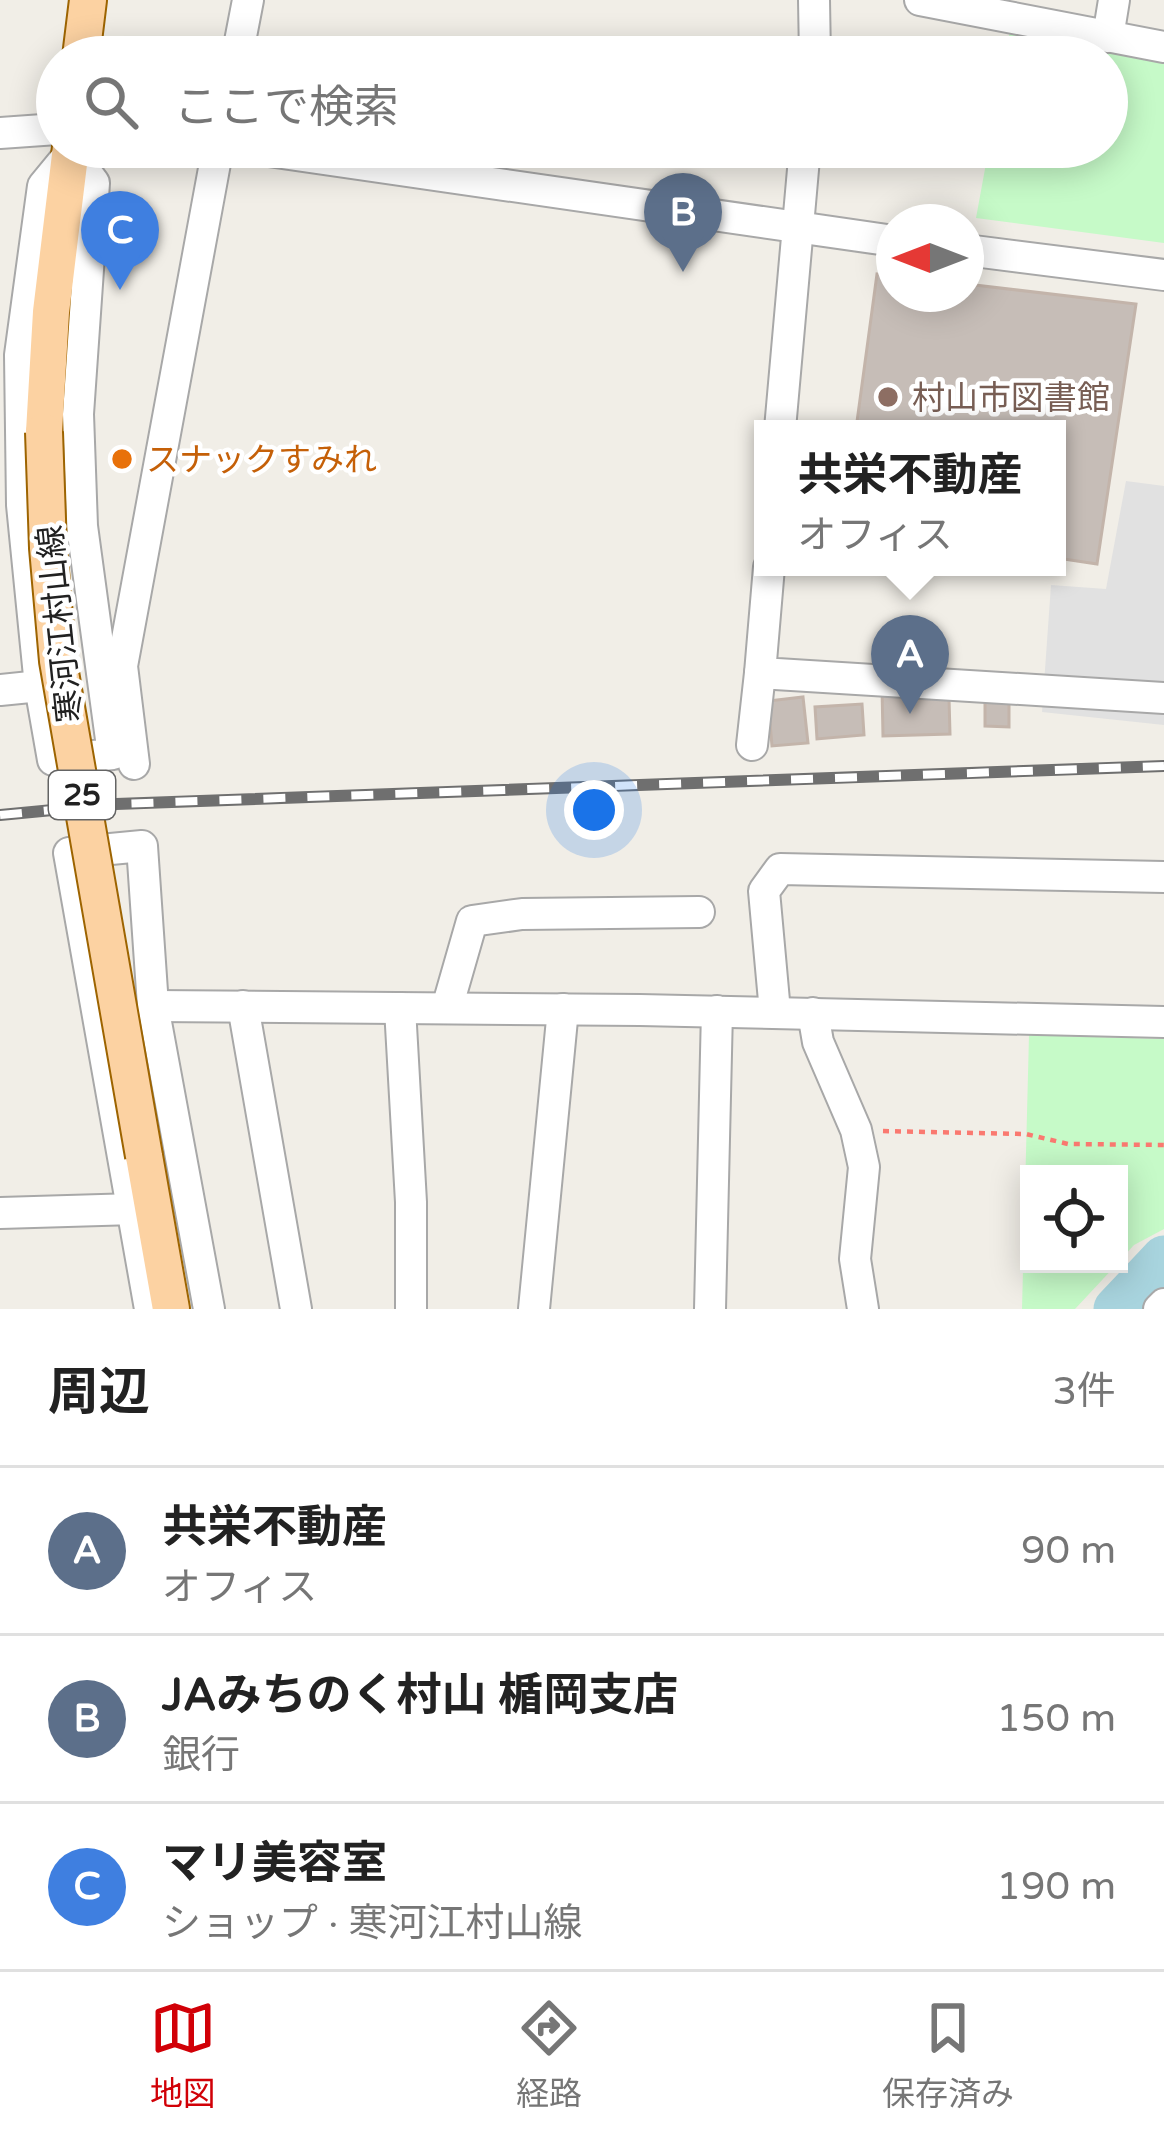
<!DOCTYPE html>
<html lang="ja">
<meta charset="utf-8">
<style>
body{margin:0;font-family:"Varela Round","Noto Sans JP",sans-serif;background:#f6f6f6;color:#222}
.controls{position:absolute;right:36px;bottom:36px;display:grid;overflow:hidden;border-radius:0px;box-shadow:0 6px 30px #0003}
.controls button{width:108px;height:108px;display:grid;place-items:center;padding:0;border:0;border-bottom:3px solid #e0e0e0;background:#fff;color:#222;font:60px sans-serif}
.compass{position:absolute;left:876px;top:204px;width:108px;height:108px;border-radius:50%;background:#fff;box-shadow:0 6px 30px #0003;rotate:270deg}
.you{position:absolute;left:594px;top:810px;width:42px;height:42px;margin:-30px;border:9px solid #fff;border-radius:50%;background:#1a73e8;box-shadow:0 0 0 18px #1a73e833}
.badge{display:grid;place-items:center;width:78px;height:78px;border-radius:50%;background:#d10007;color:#fff;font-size:39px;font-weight:700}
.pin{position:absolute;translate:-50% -99px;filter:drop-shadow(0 3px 6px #0008)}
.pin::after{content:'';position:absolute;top:63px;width:42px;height:36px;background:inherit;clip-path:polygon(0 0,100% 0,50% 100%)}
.popup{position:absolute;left:754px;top:420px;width:312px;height:156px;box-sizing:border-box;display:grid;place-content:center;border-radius:0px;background:#fff;filter:drop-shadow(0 3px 9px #0005);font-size:39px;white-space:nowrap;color:#767676}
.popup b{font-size:45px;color:#222}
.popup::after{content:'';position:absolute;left:50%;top:100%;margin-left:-24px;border:24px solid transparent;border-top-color:#fff}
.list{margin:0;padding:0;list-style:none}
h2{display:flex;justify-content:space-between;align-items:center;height:156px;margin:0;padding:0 48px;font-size:51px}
h2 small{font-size:39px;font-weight:400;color:#767676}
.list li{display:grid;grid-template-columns:78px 1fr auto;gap:36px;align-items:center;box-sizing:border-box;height:168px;padding:0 48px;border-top:3px solid #e0e0e0}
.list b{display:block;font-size:45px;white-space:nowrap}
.list p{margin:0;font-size:39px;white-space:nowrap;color:#767676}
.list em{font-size:39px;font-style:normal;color:#767676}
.icon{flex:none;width:66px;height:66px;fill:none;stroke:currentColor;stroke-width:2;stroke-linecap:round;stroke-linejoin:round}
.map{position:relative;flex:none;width:1164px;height:1309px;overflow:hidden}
.search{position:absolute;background:#fff;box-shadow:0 6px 30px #0003;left:36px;right:36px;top:36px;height:132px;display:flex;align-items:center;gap:30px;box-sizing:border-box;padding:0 42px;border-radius:66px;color:#767676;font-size:45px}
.sheet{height:660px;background:#fff}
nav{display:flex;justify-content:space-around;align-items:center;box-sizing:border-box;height:168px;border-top:3px solid #e0e0e0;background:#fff;font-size:33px;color:#767676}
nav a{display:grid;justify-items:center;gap:6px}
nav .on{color:#d10007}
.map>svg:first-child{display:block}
</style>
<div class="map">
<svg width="1164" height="1309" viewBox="0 0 1164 1309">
<rect width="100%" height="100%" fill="#f1eee7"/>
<g fill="#c6fac8">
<polygon points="1011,25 1164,59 1164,243 976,218 989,147 1107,147 1107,57 1005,57"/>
<polygon points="1029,1035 1164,1039 1164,1229 1134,1245 1119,1261 1119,1174 1029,1174 1029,1264 1117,1264 1075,1309 1022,1309"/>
</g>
<polygon fill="#e1e1e1" points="1126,481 1164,486 1164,725 1042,712 1051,585 1106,589"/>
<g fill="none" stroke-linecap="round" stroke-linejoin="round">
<polyline stroke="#a8d4de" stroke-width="45" points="1116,1309 1164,1258"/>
</g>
<g fill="#c6bdb7" stroke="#c3b4aa" stroke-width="3">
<polygon points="877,274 894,276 894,294 966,294 966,284 1136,304 1097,564 1057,558 1057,429 856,429"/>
<polygon points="882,687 911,687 911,699 949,698 950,734 883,736"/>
<polygon points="803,697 808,743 772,746 768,701"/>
<polygon points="985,697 1009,697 1009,727 985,726"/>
<polygon points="862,704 864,735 817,739 815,707"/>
</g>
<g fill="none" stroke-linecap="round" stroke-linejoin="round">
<g stroke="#a8a8a8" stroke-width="34">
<g id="minor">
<polyline points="814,0 815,57"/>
<polyline points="920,0 1164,47"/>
<polyline points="1108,37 1114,0"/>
<polyline points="237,57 248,0"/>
<polyline points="0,133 57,129"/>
<polyline points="241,147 894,241"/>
<polygon points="71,152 94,183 78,414 82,526 113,754 53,760 40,686 22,505 20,355 43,186"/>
<polyline points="966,250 1164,275"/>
<polyline points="780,429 805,147"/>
<polyline points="769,567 760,673 1164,698"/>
<polyline points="0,690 40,686"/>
<polyline points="752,745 760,673"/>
<polyline points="134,764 122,666 218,147"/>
<polyline points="153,1006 640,1010 1164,1022"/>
<polyline points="243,1006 296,1309"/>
<polyline points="400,1008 411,1202 411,1309"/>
<polyline points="447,1008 472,921 522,914 699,912"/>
<polyline points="775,1012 764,891 780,869 1164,877"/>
<polyline points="813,1013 818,1042 856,1130 864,1167 855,1259 863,1309"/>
<polyline points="0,1213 135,1209"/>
<polyline points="150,1309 69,853 142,846 153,1006 209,1309"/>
<polyline points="534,1309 563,1009"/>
<polyline points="710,1309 717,1011"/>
<polyline points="1159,1309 1164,1304"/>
</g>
</g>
<g stroke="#9d6400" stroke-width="40">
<g id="major">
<polyline points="81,57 88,0"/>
<polyline points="44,432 51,312 71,147"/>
<polyline points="144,1156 171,1309"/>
</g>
</g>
<polyline stroke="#fa7970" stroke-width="4.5" stroke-dasharray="6 6" stroke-linecap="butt" points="883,1131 1026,1134 1068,1144 1164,1145"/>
<use href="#minor" stroke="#fff" stroke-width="30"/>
<use href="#major" stroke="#fcd2a2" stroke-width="36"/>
<g stroke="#6f6f6f" stroke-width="12">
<polyline id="rail" points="0,815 116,804 1164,766"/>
</g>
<use href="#rail" stroke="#fff" stroke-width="8" stroke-dasharray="22" stroke-linecap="butt"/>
<g stroke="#9d6400" stroke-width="40" stroke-linecap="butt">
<polyline id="major-bridge" points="44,432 48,548 58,661 144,1156"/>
</g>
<use href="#major-bridge" stroke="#fcd2a2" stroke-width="36"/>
</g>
<circle fill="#8d6e63" stroke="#fff" stroke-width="4.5" cx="888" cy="397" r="12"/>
<circle fill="#e8710a" stroke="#fff" stroke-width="4.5" cx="122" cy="459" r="12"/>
<g text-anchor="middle" stroke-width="9" stroke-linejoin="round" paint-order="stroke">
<rect fill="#fff" stroke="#646464" stroke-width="3" x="49" y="771" width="66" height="48" rx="9"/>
<g font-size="30" font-weight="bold" fill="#212121">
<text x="82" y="805">25</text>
</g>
<g font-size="33" fill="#785e54" stroke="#fff" text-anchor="start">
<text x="912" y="409">村山市図書館</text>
</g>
<g font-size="33" fill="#c56008" stroke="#fff" text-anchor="start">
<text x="146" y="471">スナックすみれ</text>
</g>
<g font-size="33" fill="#212121" stroke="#fff">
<text transform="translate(59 624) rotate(-96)" y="12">寒河江村山線</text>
</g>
</g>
</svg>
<div class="controls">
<button><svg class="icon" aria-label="locate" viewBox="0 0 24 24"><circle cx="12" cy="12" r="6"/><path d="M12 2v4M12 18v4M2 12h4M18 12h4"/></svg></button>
</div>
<svg class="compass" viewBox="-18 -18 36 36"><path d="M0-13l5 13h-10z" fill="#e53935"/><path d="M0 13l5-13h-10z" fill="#767676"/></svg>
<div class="you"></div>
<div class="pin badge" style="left:910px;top:714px;background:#5c6f8a">A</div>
<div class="popup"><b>共栄不動産</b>オフィス</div>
<div class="pin badge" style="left:683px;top:272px;background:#5c6f8a">B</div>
<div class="pin badge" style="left:120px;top:290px;background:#3f7fe0">C</div>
<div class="search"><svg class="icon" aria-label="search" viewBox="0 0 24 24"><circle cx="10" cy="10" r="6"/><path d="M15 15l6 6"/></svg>ここで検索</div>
</div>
<section class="sheet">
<h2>周辺<small>3件</small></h2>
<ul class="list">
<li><span class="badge" style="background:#5c6f8a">A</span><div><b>共栄不動産</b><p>オフィス</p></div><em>90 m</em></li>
<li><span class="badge" style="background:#5c6f8a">B</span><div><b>JAみちのく村山 楯岡支店</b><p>銀行</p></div><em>150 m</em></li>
<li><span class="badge" style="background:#3f7fe0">C</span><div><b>マリ美容室</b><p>ショップ · 寒河江村山線</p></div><em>190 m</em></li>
</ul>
</section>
<nav>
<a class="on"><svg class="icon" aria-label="map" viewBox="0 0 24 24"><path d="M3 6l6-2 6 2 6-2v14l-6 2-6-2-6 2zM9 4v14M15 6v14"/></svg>地図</a>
<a><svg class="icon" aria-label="directions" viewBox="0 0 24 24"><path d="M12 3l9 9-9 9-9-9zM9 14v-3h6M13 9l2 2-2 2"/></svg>経路</a>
<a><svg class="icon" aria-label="saved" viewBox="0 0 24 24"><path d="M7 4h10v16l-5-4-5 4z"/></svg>保存済み</a>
</nav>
